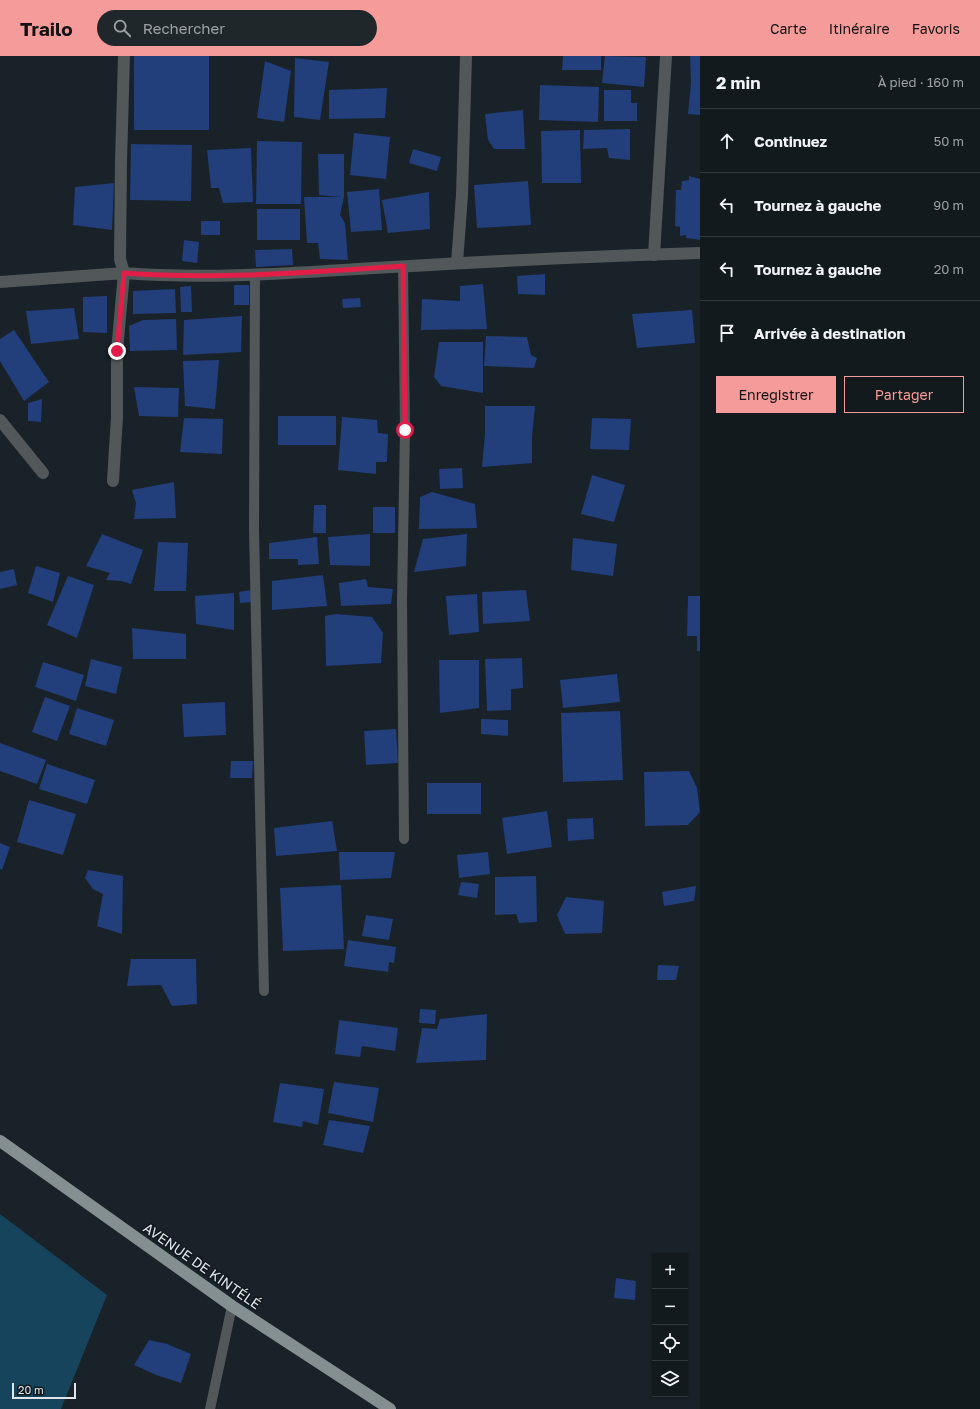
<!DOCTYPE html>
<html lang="fr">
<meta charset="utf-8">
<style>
body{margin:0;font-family:"Golos Text",sans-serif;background:#20272b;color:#f1f3f6}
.controls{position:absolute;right:12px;bottom:12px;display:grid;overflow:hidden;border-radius:0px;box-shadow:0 1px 3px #0004}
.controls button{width:36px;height:36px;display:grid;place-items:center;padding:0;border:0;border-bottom:1px solid #32383c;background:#131a1e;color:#f1f3f6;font:20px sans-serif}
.scale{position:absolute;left:12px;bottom:10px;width:64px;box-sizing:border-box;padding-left:4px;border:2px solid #dfe5e9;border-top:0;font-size:11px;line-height:14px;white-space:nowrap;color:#dfe5e9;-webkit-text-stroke:3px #10191e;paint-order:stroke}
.stop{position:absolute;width:12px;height:12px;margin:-9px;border:3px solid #e11d48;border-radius:50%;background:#fff}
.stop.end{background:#e11d48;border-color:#fff;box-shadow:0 1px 4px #0008}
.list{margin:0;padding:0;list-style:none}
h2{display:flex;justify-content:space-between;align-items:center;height:52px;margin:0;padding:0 16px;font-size:17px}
h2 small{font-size:13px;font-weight:400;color:#9da1a4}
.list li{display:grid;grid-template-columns:26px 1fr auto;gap:12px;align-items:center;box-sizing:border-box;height:64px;padding:0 16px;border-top:1px solid #32383c}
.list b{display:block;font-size:15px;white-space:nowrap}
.list em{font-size:13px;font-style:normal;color:#9da1a4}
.actions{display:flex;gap:8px;padding:12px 16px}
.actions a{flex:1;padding:9px 0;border:1px solid #f59b99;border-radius:0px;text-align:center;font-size:14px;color:#f59b99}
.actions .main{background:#f59b99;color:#111}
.icon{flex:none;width:22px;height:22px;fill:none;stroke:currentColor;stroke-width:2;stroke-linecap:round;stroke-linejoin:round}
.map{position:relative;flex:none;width:700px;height:1353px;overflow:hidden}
header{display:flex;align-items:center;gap:24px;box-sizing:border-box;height:56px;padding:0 20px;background:#f59b99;color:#111}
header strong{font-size:19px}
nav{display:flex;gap:22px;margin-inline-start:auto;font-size:14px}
.search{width:280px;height:36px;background:#20272b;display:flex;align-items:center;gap:10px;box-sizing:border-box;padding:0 14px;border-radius:22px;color:#9da1a4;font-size:15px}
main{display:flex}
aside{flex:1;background:#131a1e}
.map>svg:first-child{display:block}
</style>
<header>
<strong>Trailo</strong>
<div class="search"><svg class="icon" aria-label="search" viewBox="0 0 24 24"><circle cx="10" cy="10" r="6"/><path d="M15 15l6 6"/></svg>Rechercher</div>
<nav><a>Carte</a><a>Itinéraire</a><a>Favoris</a></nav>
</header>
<main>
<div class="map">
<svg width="700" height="1353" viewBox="0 0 700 1353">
<rect width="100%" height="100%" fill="#192228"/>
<polygon fill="#15445c" points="0,1158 107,1239 61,1353 0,1353"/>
<g fill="#223e7b">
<rect x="134" y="0" width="75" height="74"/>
<polygon points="563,0 601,0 601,14 562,14"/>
<polygon points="605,0 646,1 644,31 602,27"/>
<polygon points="690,0 700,0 700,59 688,58 691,27"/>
<polygon points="295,2 329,6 320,64 294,61"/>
<polygon points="265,5 291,15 284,66 257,62"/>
<polygon points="540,29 599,31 598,66 539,64"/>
<polygon points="387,32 385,62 329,63 329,34"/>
<polygon points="604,34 631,34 631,47 637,47 637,65 604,65"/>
<polygon points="523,54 525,93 494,93 488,84 485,58"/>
<polygon points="630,73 630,104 609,102 607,92 583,93 584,74"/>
<polygon points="580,74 581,127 542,127 541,75"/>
<polygon points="354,77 390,81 386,123 350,119"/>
<polygon points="257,85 302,86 301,148 256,148"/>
<polygon points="131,88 192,89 191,145 130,144"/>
<polygon points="251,92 253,146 223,147 219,132 211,132 207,94"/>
<polygon points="413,93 441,101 437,115 409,107"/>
<polygon points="318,98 344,98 344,141 340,159 345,167 348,204 320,203 318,187 307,187 304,141 341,141 319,139"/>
<polygon points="689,120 700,123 700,184 686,182 686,179 680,180 680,171 675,170 676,134 681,134 682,125 689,124"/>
<polygon points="528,125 531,169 477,172 474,129"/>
<polygon points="114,127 112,174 73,169 75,131"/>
<polygon points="379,133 382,174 351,176 347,136"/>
<polygon points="429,136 430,173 388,177 382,144"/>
<rect x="257" y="153" width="43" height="31"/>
<rect x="201" y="165" width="19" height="14"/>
<polygon points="184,184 199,186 197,207 182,205"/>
<polygon points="292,193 293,209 256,211 255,194"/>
<polygon points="545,218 545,239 518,238 517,220"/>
<polygon points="483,228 487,273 421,274 422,243 460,245 460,230"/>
<rect x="234" y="229" width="15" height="20"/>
<polygon points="191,230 192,256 181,256 180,231"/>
<polygon points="175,233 176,257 133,258 133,235"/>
<polygon points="107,240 107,277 83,276 83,241"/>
<polygon points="360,242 361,251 343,252 342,243"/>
<polygon points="74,252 79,283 31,288 26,255"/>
<polygon points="692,254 695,287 637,292 632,258"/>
<polygon points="242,260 241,296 183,299 184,264"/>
<polygon points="176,263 177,294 130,295 129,270 143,264"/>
<polygon points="14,274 49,326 24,345 0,305 0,283"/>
<polygon points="486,280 527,281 531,299 537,302 534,312 484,310"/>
<polygon points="439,286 483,286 483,337 441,330 434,321"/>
<polygon points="219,304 215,353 185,350 183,305"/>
<polygon points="134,331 179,332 178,361 139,360"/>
<polygon points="42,343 41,366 28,365 28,347"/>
<polygon points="485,350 535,350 532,381 532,407 482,411 485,378"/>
<rect x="278" y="360" width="58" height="29"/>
<polygon points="342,361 377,364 378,377 388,378 387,406 376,406 376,418 338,414"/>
<polygon points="184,362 223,363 222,398 180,396"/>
<polygon points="592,362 631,363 629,394 590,393"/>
<polygon points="462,412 463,432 440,433 439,413"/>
<polygon points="592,419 625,429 614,466 581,458"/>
<polygon points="174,426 176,462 134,463 136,447 132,434"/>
<polygon points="432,436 475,448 477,472 419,473 420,441"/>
<polygon points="314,449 326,449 326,477 313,477"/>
<rect x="373" y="451" width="22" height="26"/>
<polygon points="102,478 143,494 131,528 121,525 106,524 110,517 86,510"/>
<polygon points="370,478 370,510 330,509 328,481"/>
<polygon points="467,478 466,510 414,516 423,483"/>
<polygon points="317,481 319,508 298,509 298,503 269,503 269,487"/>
<polygon points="573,482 617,488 613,520 571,514"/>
<polygon points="158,486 188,487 186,535 154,535"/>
<polygon points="36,510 60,517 53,546 28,537"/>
<polygon points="14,513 17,529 0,533 0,516"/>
<polygon points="323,519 327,550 272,554 272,525"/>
<polygon points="68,520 94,529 77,582 47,569"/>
<polygon points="366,523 368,531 393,533 391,548 341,550 339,527"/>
<polygon points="251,534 253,546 240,547 239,536"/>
<polygon points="526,534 530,565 483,568 482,536"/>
<polygon points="234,537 234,574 196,568 195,540"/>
<polygon points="477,538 479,576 449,579 446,540"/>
<polygon points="688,540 700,540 700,595 697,595 697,580 687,580"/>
<polygon points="336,558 372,561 383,577 381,607 326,610 325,560"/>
<polygon points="132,572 186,578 186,603 133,603"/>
<polygon points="522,602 523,632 511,633 511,654 487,655 485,603"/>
<polygon points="91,603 122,611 116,638 85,630"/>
<polygon points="439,604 479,604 479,652 440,657"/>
<polygon points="43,606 84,619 76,645 35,631"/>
<polygon points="617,618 620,646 563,652 560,624"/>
<polygon points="45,641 70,650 57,685 32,676"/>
<polygon points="225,646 226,679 184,681 182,648"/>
<polygon points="77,652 114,664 106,690 69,678"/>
<polygon points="620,655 623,724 563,726 561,657"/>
<polygon points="481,663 508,664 508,680 481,678"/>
<polygon points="396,673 398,707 366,709 364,675"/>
<polygon points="0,687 46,704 37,728 0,715"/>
<polygon points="231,705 253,705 252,722 230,722"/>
<polygon points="47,708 95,724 87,748 39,733"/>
<polygon points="689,715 697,732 700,756 688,769 645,770 644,716"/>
<rect x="427" y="727" width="54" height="31"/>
<polygon points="29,744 76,758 63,799 17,786"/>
<polygon points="547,755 552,791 507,798 502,762"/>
<polygon points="593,762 594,783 568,785 567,763"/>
<polygon points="332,765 337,795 276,800 274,772"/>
<polygon points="0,787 10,791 2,814 0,813"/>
<polygon points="339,796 395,796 391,822 340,824"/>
<polygon points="488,796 490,818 459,822 457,799"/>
<polygon points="88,814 123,820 122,878 97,870 103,838 93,833 85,822"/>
<polygon points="536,820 537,866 519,867 516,858 495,859 495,821"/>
<polygon points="461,826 479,828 477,842 458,839"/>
<polygon points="341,829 344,893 283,895 280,832"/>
<polygon points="696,830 694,845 664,850 662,836"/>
<polygon points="566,841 604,845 602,877 565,878 557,859"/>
<polygon points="366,859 393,863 389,884 362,880"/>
<polygon points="348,884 396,891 394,907 389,906 388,916 344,910"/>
<polygon points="131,903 196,903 197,948 172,950 161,929 127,930"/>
<polygon points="658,909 679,910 676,924 657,924"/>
<polygon points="420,953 436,954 435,968 419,967"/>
<polygon points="487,958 486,1004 416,1007 422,972 437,973 440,963"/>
<polygon points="339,964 398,972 395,995 362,990 360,1001 335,998"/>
<polygon points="334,1026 379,1032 373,1066 328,1057"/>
<polygon points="280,1027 324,1033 318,1069 303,1065 302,1071 273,1066"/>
<polygon points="329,1064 370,1070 363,1097 323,1089"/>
<polygon points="616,1222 636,1225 635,1244 614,1242"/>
<polygon points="149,1284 167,1288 191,1298 181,1327 156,1319 134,1309"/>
</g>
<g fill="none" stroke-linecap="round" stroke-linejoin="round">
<g stroke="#525859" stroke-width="10">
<polyline points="403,210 405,374 402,545 404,783"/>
<polyline points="255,219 254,474 264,935"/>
<polyline points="210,1353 232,1250"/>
</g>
<g stroke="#525859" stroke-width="12">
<path d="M124,0L121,106L120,203L124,217C213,224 303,216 392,211C495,205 597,200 700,197"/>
<polyline points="654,199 666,0"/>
<polyline points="457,207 462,139 466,0"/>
<polyline points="0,226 124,217 117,295 117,361 113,425"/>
<polyline points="0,364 43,417"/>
</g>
<polyline stroke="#838f90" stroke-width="12" points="0,1085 232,1250 390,1353"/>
</g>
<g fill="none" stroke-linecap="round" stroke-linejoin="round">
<path stroke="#e11d48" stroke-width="5" d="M117,295L124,217C217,224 310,216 403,210L405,374"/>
</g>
<g text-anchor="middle" stroke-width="3" stroke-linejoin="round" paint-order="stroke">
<g font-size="14" fill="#dfe5e9" stroke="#10191e">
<text transform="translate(202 1210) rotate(35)" y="5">AVENUE DE KINTÉLÉ</text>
</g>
</g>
</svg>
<div class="controls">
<button>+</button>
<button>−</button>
<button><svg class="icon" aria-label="locate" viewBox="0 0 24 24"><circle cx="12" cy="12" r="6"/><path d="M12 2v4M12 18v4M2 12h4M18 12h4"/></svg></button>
<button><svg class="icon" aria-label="layers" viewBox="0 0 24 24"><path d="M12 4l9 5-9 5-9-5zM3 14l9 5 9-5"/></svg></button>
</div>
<div class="scale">20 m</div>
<div class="stop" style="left:405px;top:374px"></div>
<div class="stop end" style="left:117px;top:295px"></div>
</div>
<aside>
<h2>2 min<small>À pied · 160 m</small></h2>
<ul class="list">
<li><svg class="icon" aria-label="ahead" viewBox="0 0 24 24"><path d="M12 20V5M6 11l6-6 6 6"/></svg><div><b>Continuez</b></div><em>50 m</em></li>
<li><svg class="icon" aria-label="left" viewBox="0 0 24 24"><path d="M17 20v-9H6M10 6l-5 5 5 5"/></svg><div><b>Tournez à gauche</b></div><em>90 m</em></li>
<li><svg class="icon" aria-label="left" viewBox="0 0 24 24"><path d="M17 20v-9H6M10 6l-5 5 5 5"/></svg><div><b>Tournez à gauche</b></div><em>20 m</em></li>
<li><svg class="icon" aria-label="arrive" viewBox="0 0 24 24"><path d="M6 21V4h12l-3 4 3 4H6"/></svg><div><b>Arrivée à destination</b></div></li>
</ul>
<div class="actions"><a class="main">Enregistrer</a><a>Partager</a></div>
</aside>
</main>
